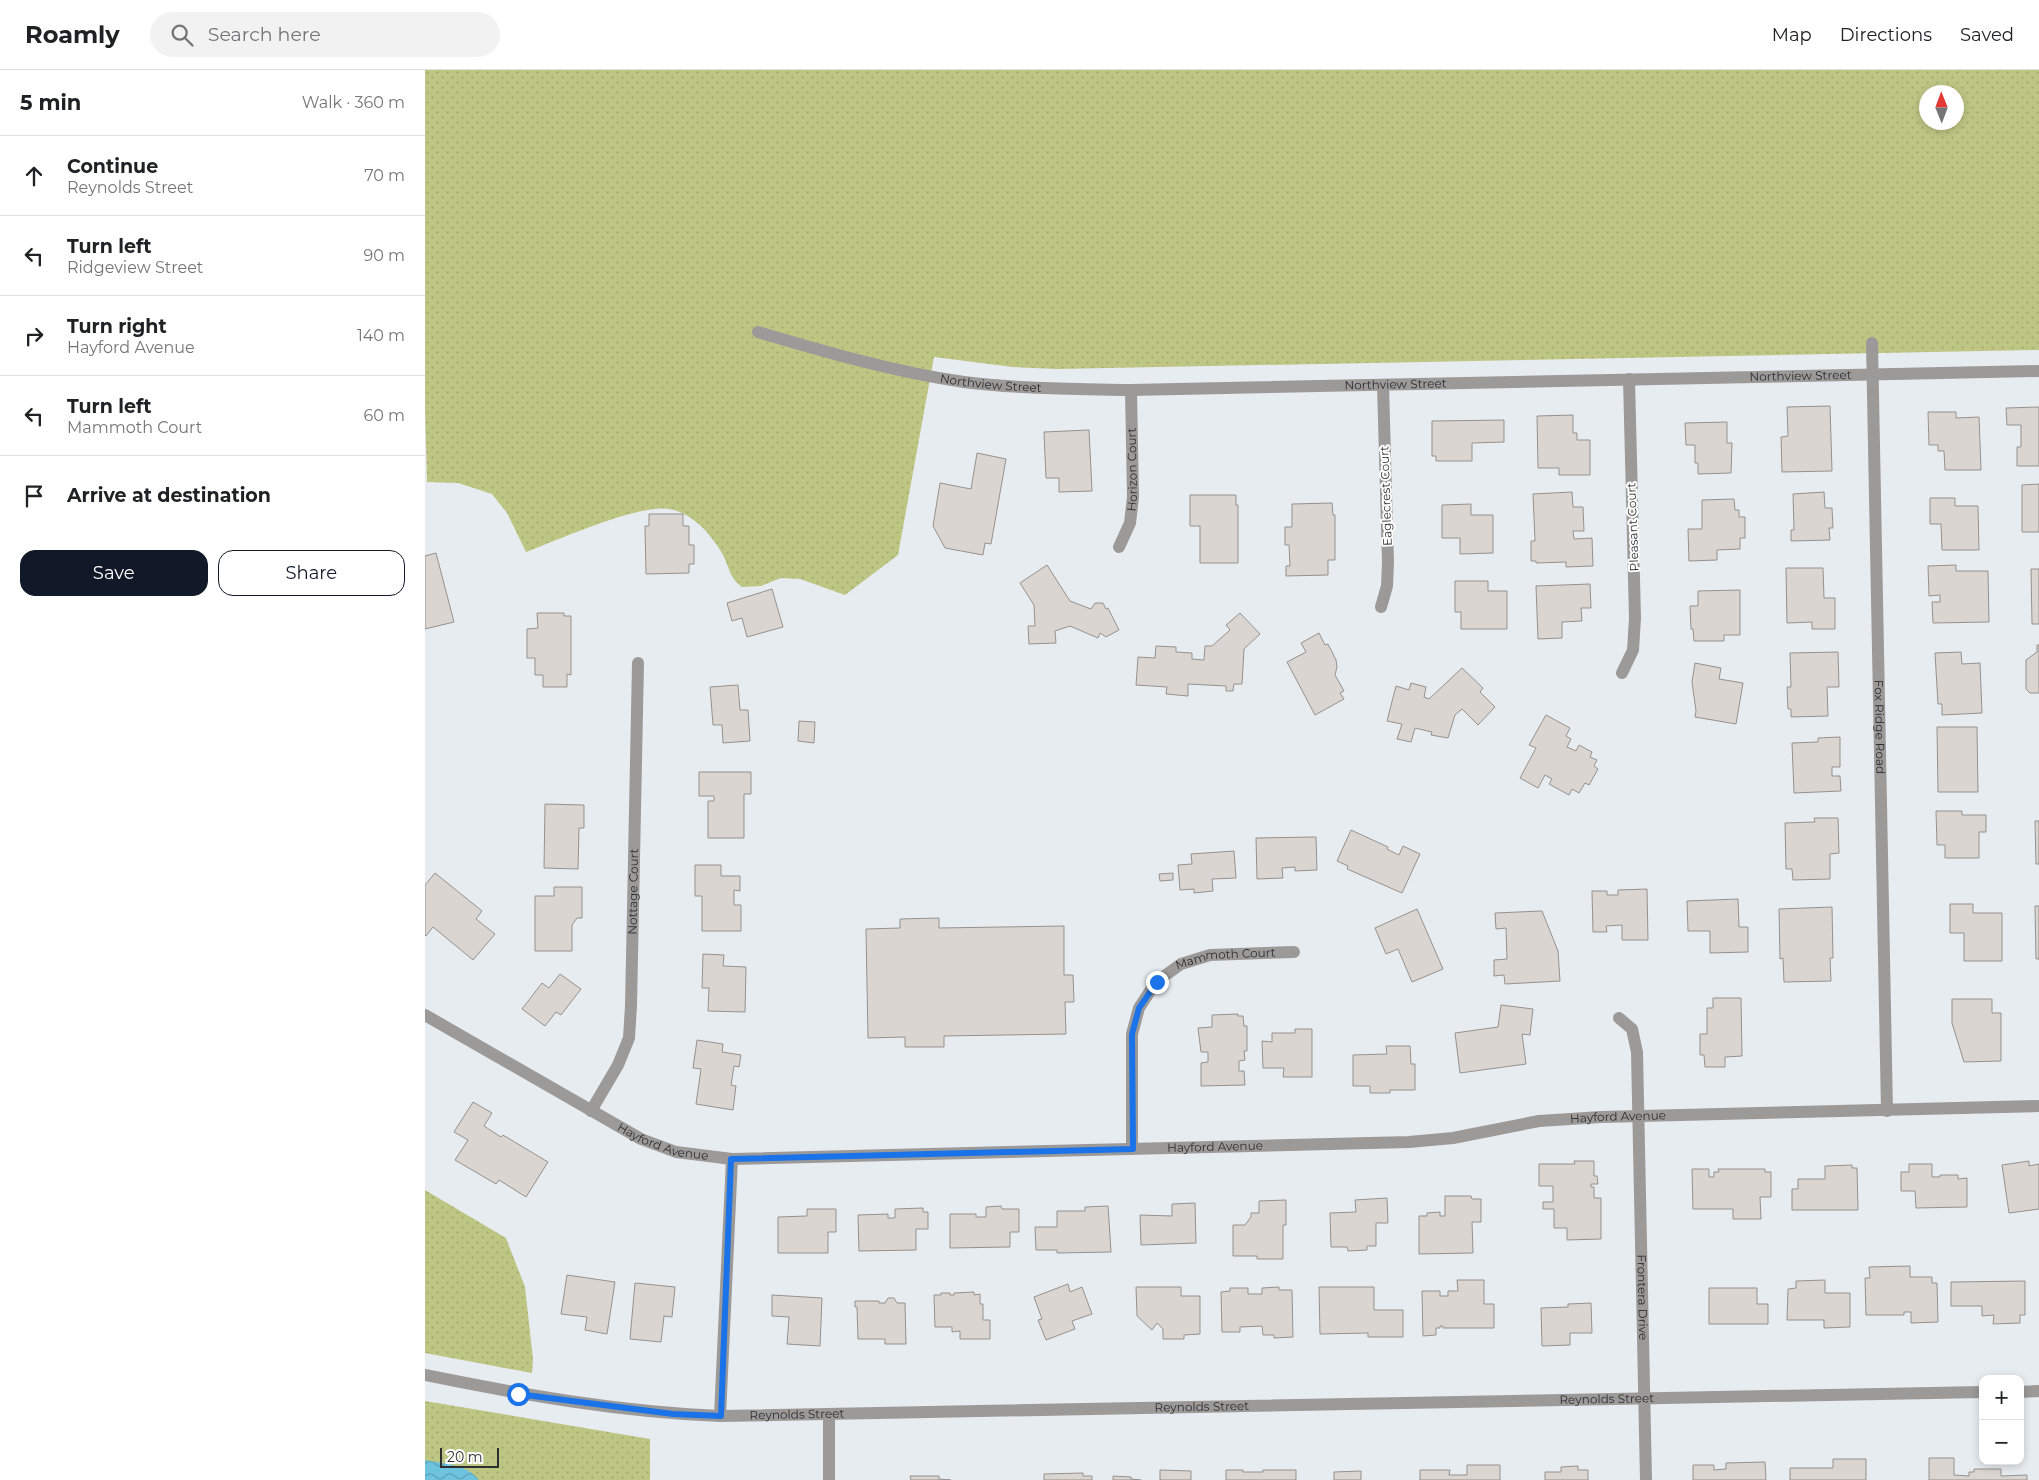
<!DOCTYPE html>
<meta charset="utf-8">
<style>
body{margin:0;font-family:Montserrat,sans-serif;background:#f2f2f2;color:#202124}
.controls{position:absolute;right:15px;bottom:15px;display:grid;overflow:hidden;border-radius:10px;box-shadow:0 2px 8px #0003}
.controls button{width:45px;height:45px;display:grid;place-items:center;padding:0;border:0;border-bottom:1px solid #e0e0e0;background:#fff;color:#202124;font:25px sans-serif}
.compass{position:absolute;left:1494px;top:15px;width:45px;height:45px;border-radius:50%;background:#fff;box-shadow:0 2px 8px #0003;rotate:359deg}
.scale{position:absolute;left:15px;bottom:12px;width:59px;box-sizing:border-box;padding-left:5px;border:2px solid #2d2e30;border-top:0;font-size:14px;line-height:18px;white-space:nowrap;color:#2d2e30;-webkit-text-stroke:4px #fff;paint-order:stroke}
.stop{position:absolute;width:15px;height:15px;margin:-11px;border:4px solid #1a73e8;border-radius:50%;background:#fff}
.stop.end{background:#1a73e8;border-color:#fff;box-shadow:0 1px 5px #0008}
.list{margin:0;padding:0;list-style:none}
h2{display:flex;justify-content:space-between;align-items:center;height:65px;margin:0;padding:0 20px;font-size:21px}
h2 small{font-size:16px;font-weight:400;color:#757577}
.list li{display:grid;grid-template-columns:32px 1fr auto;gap:15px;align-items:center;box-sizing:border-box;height:80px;padding:0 20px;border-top:1px solid #e0e0e0}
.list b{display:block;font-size:19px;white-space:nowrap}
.list p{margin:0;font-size:16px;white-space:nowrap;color:#757577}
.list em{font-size:16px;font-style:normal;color:#757577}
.actions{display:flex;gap:10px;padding:15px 20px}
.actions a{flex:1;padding:11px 0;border:1px solid #111827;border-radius:15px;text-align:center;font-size:18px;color:#111827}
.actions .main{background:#111827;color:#fff}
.icon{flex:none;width:28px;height:28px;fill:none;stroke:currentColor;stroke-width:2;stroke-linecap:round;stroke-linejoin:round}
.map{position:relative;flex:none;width:1614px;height:1410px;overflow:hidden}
header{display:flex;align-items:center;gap:30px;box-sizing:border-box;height:70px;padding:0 25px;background:#fff;border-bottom:1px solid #e0e0e0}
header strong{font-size:24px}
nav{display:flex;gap:28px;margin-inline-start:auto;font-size:18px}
.search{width:350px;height:45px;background:#f2f2f2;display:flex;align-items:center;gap:12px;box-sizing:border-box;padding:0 18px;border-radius:28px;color:#757577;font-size:19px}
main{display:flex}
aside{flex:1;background:#fff}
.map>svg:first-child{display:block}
</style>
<header>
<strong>Roamly</strong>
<div class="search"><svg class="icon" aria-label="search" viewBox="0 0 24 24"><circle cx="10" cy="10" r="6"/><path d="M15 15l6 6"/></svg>Search here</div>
<nav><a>Map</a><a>Directions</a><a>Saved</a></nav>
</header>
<main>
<aside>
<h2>5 min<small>Walk · 360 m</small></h2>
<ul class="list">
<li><svg class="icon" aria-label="ahead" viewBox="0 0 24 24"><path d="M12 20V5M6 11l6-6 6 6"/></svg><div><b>Continue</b><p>Reynolds Street</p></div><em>70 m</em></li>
<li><svg class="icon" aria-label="left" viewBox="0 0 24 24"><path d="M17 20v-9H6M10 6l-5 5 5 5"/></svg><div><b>Turn left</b><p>Ridgeview Street</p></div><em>90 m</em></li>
<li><svg class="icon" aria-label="right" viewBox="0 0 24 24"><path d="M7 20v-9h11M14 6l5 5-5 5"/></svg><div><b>Turn right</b><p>Hayford Avenue</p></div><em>140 m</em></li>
<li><svg class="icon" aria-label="left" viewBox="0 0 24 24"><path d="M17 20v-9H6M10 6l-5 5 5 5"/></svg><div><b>Turn left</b><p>Mammoth Court</p></div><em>60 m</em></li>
<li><svg class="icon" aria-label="arrive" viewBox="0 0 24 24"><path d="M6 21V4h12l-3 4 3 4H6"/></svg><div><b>Arrive at destination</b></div></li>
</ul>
<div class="actions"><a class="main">Save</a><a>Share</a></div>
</aside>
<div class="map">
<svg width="1614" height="1410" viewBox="0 0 1614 1410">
<defs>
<pattern id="grass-dots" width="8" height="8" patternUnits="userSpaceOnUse" patternTransform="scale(1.25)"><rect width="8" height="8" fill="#bec684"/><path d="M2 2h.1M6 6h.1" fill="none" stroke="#a4aa72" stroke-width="1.8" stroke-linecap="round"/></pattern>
<pattern id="water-waves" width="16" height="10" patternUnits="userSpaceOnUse" patternTransform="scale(1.25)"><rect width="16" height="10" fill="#6ec4df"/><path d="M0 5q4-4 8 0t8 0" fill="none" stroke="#5ba0b5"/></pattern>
</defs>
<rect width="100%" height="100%" fill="#e7ecf1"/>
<g fill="url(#grass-dots)" fill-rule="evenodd">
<path d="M0,0H1614V280L632,299L588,297L509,287L473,485L420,525L375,509L356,508L336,516L317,517C305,509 304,497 298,485C294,477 286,467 280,460C270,450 258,441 244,439C213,434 133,470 101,482L82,443L67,424L33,413L2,412L0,341ZM1502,22H1532V52H1502Z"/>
<polygon points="0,1120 81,1168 100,1217 108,1289 107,1303 0,1283"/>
<polygon points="0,1331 225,1369 225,1410 0,1410"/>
</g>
<path fill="url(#water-waves)" d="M0,1390C19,1394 42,1394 54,1410H0Z"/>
<g fill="#dad5d0" stroke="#96918d">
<polygon points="1405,336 1407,401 1357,402 1356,367 1363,366 1362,337"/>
<polygon points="1614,337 1614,396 1592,396 1592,377 1596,377 1596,355 1582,355 1581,338"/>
<polygon points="1503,342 1531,342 1531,348 1554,347 1556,400 1520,400 1519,381 1513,381 1513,375 1504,375"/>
<polygon points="1148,345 1148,363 1152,363 1152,370 1165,370 1165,405 1134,405 1134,398 1113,398 1112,346"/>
<polygon points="1079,350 1079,372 1047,373 1047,391 1011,391 1011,386 1007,386 1007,351"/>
<polygon points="1302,352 1302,373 1307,373 1306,403 1273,404 1273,393 1270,393 1270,375 1261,375 1260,353"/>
<polygon points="664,360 667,421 634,422 634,408 621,408 619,362"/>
<polygon points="552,383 581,389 566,474 560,473 558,485 520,478 508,456 515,413 546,419"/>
<polygon points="1614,414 1614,462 1597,462 1597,415"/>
<polygon points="1147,422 1148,437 1158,437 1159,461 1148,461 1149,469 1167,468 1168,496 1141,497 1141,492 1111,493 1111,491 1106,491 1106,471 1110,471 1108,424"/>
<polygon points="1399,422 1400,438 1407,438 1408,458 1404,458 1405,470 1366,471 1366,460 1369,460 1368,424"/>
<polygon points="765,425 811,425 811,435 813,435 813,493 775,493 775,456 765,456"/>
<polygon points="1505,428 1530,428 1530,436 1553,436 1554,480 1517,480 1516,454 1505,454"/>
<polygon points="1309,429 1310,440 1314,440 1314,447 1320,447 1320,468 1315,468 1315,479 1292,480 1292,490 1264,491 1263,459 1277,459 1277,430"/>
<polygon points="907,433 908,445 910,445 910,490 903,490 903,505 861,506 861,496 865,496 864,475 860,475 860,457 867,457 867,434"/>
<polygon points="1046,434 1046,445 1068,445 1068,483 1035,484 1035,468 1017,468 1017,435"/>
<polygon points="224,444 258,444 258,456 264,456 264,475 269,475 269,494 264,494 264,503 221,504 220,456 224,456"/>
<polygon points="11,483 29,552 0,559 0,486"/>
<polygon points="622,495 645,531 666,539 670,533 678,533 681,539 683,538 694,560 681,567 675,563 673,568 645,556 630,561 631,573 604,574 603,556 610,556 609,535 595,513"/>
<polygon points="1531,495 1531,501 1563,501 1564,552 1508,553 1507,532 1515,532 1515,525 1504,526 1503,496"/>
<polygon points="1361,498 1398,498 1399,528 1410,528 1410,559 1387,559 1387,552 1362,553"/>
<polygon points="1606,499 1614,499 1614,554 1607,554"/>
<polygon points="1030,511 1063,511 1063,521 1082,521 1082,559 1036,559 1036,542 1030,542"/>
<polygon points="1165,514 1166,538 1156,538 1157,551 1137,552 1137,568 1113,569 1111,516"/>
<polygon points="347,519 358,557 322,567 317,548 307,551 302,533"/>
<polygon points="1315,520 1315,565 1299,565 1299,571 1269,571 1268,559 1266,559 1265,536 1273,536 1273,521"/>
<polygon points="112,543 139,543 139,546 146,546 146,605 142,604 142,617 118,617 118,605 110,605 110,588 102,588 102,559 113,558"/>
<polygon points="815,543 835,564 819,579 817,614 809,614 808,621 801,621 801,616 763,614 763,626 741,624 742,617 711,615 713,587 730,588 731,576 751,577 751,582 767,583 767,589 779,590 780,576 787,576 805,560 801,555"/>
<polygon points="894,563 900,575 903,574 911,590 912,597 910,605 919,621 915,623 919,629 890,645 862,592 881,582 876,573"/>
<polygon points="1612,575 1614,575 1614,623 1605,623 1601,619 1601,590 1612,582"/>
<polygon points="1413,582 1414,617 1402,617 1403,646 1366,647 1366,639 1363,639 1362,617 1366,617 1365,583"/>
<polygon points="1536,582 1537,594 1555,593 1557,643 1517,645 1517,634 1513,634 1510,583"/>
<polygon points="1270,593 1296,598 1294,609 1318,613 1311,654 1270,647 1271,641 1267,612"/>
<polygon points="1037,598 1058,618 1055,622 1070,637 1053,655 1037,639 1030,645 1023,668 1006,665 1007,662 990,658 986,672 972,669 977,654 962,651 971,616 984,620 986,613 1001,617 999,627 1004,629"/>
<polygon points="313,615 315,640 323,640 325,671 298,673 297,655 288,655 285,617"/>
<polygon points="1121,645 1145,658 1141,666 1146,669 1142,677 1151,681 1154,675 1167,682 1165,687 1172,690 1169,696 1173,699 1164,715 1160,713 1154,723 1147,719 1144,725 1124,714 1127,709 1120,705 1113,718 1095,708 1111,678 1104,675"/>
<polygon points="374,651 390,652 389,673 373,671"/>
<polygon points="1512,657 1552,657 1553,722 1513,722"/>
<polygon points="1415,667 1415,697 1407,697 1407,706 1415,706 1416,721 1369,723 1367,673 1393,672 1393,668"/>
<polygon points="274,702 326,702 326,724 319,724 319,768 283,768 283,731 289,731 289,726 274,726"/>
<polygon points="120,734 159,735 159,758 154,758 153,799 119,798"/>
<polygon points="1511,741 1537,741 1537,745 1561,745 1561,762 1554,762 1554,788 1520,788 1520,775 1512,775"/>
<polygon points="1389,748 1413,748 1414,783 1405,784 1405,809 1368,810 1367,799 1361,799 1360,753 1390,752"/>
<polygon points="1610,751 1614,751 1614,794 1611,794"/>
<polygon points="926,760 963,777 962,779 974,785 978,776 995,784 977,823 922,799 923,796 912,791"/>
<polygon points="891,767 892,800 870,801 870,797 857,798 858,808 832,809 831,768"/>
<polygon points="809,781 811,808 787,809 788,821 769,823 769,819 755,820 753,795 767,794 766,784"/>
<polygon points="270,795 296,795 296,806 315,806 315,821 309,820 309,835 316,835 316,861 277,861 277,826 270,826"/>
<polygon points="10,803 57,841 51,849 70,864 48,890 8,857 1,866 0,865 0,815"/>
<polygon points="748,803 748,810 735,811 734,804"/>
<polygon points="129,817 157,817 157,848 152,848 147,855 147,881 110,881 110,826 129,826"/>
<polygon points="1222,819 1223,870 1197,870 1197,855 1181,856 1182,862 1168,862 1167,821 1182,821 1182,825 1193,825 1193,820"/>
<polygon points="1313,829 1314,857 1323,857 1323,882 1285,883 1285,861 1263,861 1262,831"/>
<polygon points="1525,834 1548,834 1548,843 1577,843 1577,891 1539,891 1539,863 1525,863"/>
<polygon points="1610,836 1614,836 1614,889 1611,889"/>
<polygon points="1407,837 1408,888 1405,888 1406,911 1359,912 1358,888 1355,889 1354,839"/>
<polygon points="992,839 1018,899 987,912 973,879 961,884 950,858"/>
<polygon points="1117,841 1133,881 1135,911 1080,914 1079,905 1069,906 1069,890 1082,889 1081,858 1071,859 1070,843"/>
<polygon points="514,848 514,858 639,856 639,905 648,905 649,932 640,932 641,964 519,966 519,977 480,977 480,967 443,968 441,859 475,858 475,849"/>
<polygon points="278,884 299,885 298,896 321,897 320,942 283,941 284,918 277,918"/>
<polygon points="135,904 156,919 136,945 131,942 120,956 97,939 117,913 124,918"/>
<polygon points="1288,928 1316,928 1317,986 1300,987 1300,997 1280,997 1279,985 1275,985 1275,964 1282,964 1282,938 1288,938"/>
<polygon points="1527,929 1567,929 1567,943 1576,943 1576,991 1539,992 1527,953"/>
<polygon points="1076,935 1108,939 1105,965 1097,964 1101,994 1035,1003 1030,963 1073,957"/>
<polygon points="813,944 813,946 818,946 819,956 822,956 822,981 819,981 820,990 814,991 814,1001 819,1001 820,1015 776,1016 776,993 783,992 783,982 776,982 773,958 787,957 787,945"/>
<polygon points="870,959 887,959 887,1007 858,1007 859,998 838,998 837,971 847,972 847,963 870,963"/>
<polygon points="272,970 298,974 297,982 316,985 314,997 309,996 306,1015 311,1016 308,1040 271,1034 276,999 268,998"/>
<polygon points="961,976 985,976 986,994 990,994 990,1020 965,1020 965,1023 945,1023 945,1016 928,1016 928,985 962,984"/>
<polygon points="48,1032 67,1043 59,1056 76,1067 78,1065 123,1092 101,1127 74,1110 71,1114 30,1090 43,1070 29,1062"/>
<polygon points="1149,1091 1169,1091 1169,1106 1172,1106 1173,1114 1166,1114 1166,1117 1169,1117 1169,1128 1176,1128 1176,1169 1142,1170 1142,1158 1129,1158 1129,1139 1118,1139 1118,1132 1128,1132 1128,1116 1114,1116 1114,1094 1150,1094"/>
<polygon points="1604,1091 1604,1096 1614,1094 1614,1139 1584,1143 1577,1095"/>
<polygon points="1484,1094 1507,1094 1507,1107 1515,1107 1515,1105 1533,1105 1533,1109 1542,1108 1542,1137 1491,1138 1490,1121 1476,1121 1476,1102 1484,1102"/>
<polygon points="1427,1095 1427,1098 1432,1098 1433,1140 1367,1140 1367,1119 1373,1119 1373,1109 1400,1109 1400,1096"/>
<polygon points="1267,1099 1284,1099 1284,1107 1289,1107 1289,1102 1294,1102 1293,1099 1340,1099 1340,1102 1346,1102 1346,1127 1335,1127 1336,1149 1308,1149 1308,1139 1268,1139"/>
<polygon points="1020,1126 1046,1126 1047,1129 1056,1129 1056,1152 1047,1152 1048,1183 994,1184 994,1146 1002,1146 1002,1143 1015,1142 1015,1146 1020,1146"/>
<polygon points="962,1128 963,1153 951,1153 951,1176 942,1176 942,1180 923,1181 922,1177 906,1177 905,1143 931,1142 930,1130"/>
<polygon points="861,1130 861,1155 858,1155 858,1189 832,1189 832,1186 808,1186 808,1155 820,1155 826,1147 826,1143 834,1143 834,1131"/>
<polygon points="770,1133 771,1173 716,1175 715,1145 747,1146 747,1134"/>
<polygon points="576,1136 577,1139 594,1139 594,1162 585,1162 585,1177 525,1178 525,1144 551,1144 551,1147 561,1147 561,1137"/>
<polygon points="683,1136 686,1182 632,1183 632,1180 611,1180 610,1157 632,1157 632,1141 660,1141 660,1137"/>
<polygon points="498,1138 498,1142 503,1142 503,1159 491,1159 491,1180 434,1181 433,1145 463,1144 463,1148 470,1148 470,1139"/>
<polygon points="382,1139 411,1139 411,1162 403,1162 403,1183 353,1183 353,1147 382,1146"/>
<polygon points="1485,1196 1485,1207 1507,1207 1507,1213 1512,1213 1513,1252 1486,1253 1486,1242 1479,1242 1479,1245 1441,1245 1440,1208 1445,1208 1444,1197"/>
<polygon points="142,1205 190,1212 182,1264 160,1260 162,1247 136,1244"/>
<polygon points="1032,1210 1059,1210 1059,1234 1069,1234 1069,1258 1018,1258 1018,1256 1015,1256 1015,1258 1011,1258 1011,1265 998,1266 997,1221 1015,1221 1015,1226 1023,1226 1023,1221 1033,1221"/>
<polygon points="1400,1210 1400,1223 1425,1223 1425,1257 1399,1258 1399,1250 1362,1250 1363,1219 1371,1218 1371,1211"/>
<polygon points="1600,1211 1600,1245 1595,1245 1595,1253 1568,1254 1569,1245 1557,1246 1557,1236 1526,1236 1526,1212"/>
<polygon points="210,1213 250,1217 247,1247 239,1246 236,1272 205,1269"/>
<polygon points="643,1214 645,1222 657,1217 667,1244 647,1251 650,1259 621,1270 613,1250 617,1249 609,1227"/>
<polygon points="711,1217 756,1217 756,1226 775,1226 775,1264 759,1265 759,1269 738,1269 738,1259 732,1253 727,1260 712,1246"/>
<polygon points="854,1217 854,1220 867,1220 868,1267 849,1268 849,1265 838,1265 837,1256 815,1257 815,1262 797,1262 796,1222 805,1221 805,1218 823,1218 823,1224 837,1224 837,1218"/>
<polygon points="894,1217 949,1217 949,1240 978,1240 978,1267 943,1267 943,1263 895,1264"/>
<polygon points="1284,1218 1332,1218 1332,1234 1343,1234 1343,1254 1284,1254"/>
<polygon points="549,1222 549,1225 555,1224 555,1234 558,1234 558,1250 565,1250 565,1269 535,1269 535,1261 527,1262 527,1257 510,1257 509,1225 516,1225 516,1223 525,1223 525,1225 529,1225 529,1223"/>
<polygon points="347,1225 397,1228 395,1276 362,1274 364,1247 347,1246"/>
<polygon points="463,1228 469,1228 472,1233 480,1233 481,1274 460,1274 460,1269 433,1269 432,1237 430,1237 430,1231 454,1231 454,1233 460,1233"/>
<polygon points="1166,1233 1167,1263 1145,1263 1145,1275 1117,1276 1116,1238 1143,1237 1143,1234"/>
<polygon points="1504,1388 1529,1388 1529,1405 1544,1406 1544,1402 1549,1402 1549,1399 1576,1399 1576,1406 1602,1405 1602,1410 1504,1410"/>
<polygon points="1408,1389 1441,1389 1441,1410 1365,1410 1365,1398 1408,1398"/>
<polygon points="1340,1392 1341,1410 1268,1410 1268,1395 1289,1395 1289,1400 1301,1399 1301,1393"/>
<polygon points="1042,1395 1075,1395 1075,1410 995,1410 995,1400 1025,1400 1024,1405 1042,1405"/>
<polygon points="1153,1396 1153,1400 1163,1400 1163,1410 1120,1410 1120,1402 1136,1402 1136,1397"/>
<polygon points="735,1400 766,1401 766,1410 735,1410"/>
<polygon points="801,1400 818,1400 818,1402 838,1402 838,1400 871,1400 871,1410 801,1410"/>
<polygon points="936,1401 936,1410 909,1410 909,1402"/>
<polygon points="658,1403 658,1406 667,1406 667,1410 619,1410 619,1404"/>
<polygon points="485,1406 514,1406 514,1409 526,1410 486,1410"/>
<polygon points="688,1406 706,1407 706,1409 716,1410 688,1410"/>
</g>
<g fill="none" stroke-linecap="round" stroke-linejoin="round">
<g stroke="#9c9a98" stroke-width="12">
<path id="s1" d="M333,262C401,282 469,302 539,312C595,319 650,319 706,320L1614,301"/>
<path id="s2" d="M1447,273L1462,1041"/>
<path id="s3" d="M694,477L705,453L708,427L706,320"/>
<polyline points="956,537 962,516 963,492 958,315"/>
<polyline points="1197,603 1208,580 1210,548 1204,309"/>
<path id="s4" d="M0,945L216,1069L251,1082L307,1089L984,1072L1028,1068L1114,1051L1176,1047L1614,1036"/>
<path id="s5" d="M1194,948L1207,959L1212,982L1221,1410"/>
<path id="s6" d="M166,1041L193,995L204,968L206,936L213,593"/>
<path id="s7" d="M707,1079V964L714,938L731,912L756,894L785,885L869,882"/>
<path id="s8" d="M0,1305C98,1325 196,1342 295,1346L1558,1322"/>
<polyline points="1595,1322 1614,1321"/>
<polyline points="404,1345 404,1410"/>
<polyline points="295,1346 307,1089"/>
</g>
</g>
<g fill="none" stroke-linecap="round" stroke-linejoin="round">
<polyline stroke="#1a73e8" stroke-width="6" points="93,1324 248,1344 296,1346 306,1089 708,1079 707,964 714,938 732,912"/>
</g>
<g text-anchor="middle" stroke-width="4" stroke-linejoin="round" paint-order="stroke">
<g font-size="12" fill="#2d2e30" stroke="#fff">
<text dy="4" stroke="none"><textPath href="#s1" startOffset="1049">Northview Street</textPath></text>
<text dy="4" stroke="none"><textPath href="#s1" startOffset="239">Northview Street</textPath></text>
<text dy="4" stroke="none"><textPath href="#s1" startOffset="644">Northview Street</textPath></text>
<text dy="4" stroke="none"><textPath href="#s3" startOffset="80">Horizon Court</textPath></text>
<text transform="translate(961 426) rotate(-92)" y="4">Eaglecrest Court</text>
<text transform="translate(1208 457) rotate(-92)" y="4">Pleasant Court</text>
<text dy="4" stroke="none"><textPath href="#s2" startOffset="384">Fox Ridge Road</textPath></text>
<text dy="4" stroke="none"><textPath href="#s6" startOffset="229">Nottage Court</textPath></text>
<text dy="4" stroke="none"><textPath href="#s7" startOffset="249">Mammoth Court</textPath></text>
<text dy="4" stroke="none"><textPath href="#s4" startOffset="1231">Hayford Avenue</textPath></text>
<text dy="4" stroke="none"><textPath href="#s4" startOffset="271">Hayford Avenue</textPath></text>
<text dy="4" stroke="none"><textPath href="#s4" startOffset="826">Hayford Avenue</textPath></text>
<text dy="4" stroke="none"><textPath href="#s5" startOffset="286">Frontera Drive</textPath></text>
<text dy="4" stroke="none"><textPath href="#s8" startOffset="1185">Reynolds Street</textPath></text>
<text dy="4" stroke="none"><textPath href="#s8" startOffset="780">Reynolds Street</textPath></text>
<text dy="4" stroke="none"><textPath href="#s8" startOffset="375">Reynolds Street</textPath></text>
</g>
</g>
</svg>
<div class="controls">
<button>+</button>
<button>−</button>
</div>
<svg class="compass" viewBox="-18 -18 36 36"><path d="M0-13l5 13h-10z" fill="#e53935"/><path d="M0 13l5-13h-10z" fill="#757577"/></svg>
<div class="scale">20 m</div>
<div class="stop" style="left:93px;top:1324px"></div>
<div class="stop end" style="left:732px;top:912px"></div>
</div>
</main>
